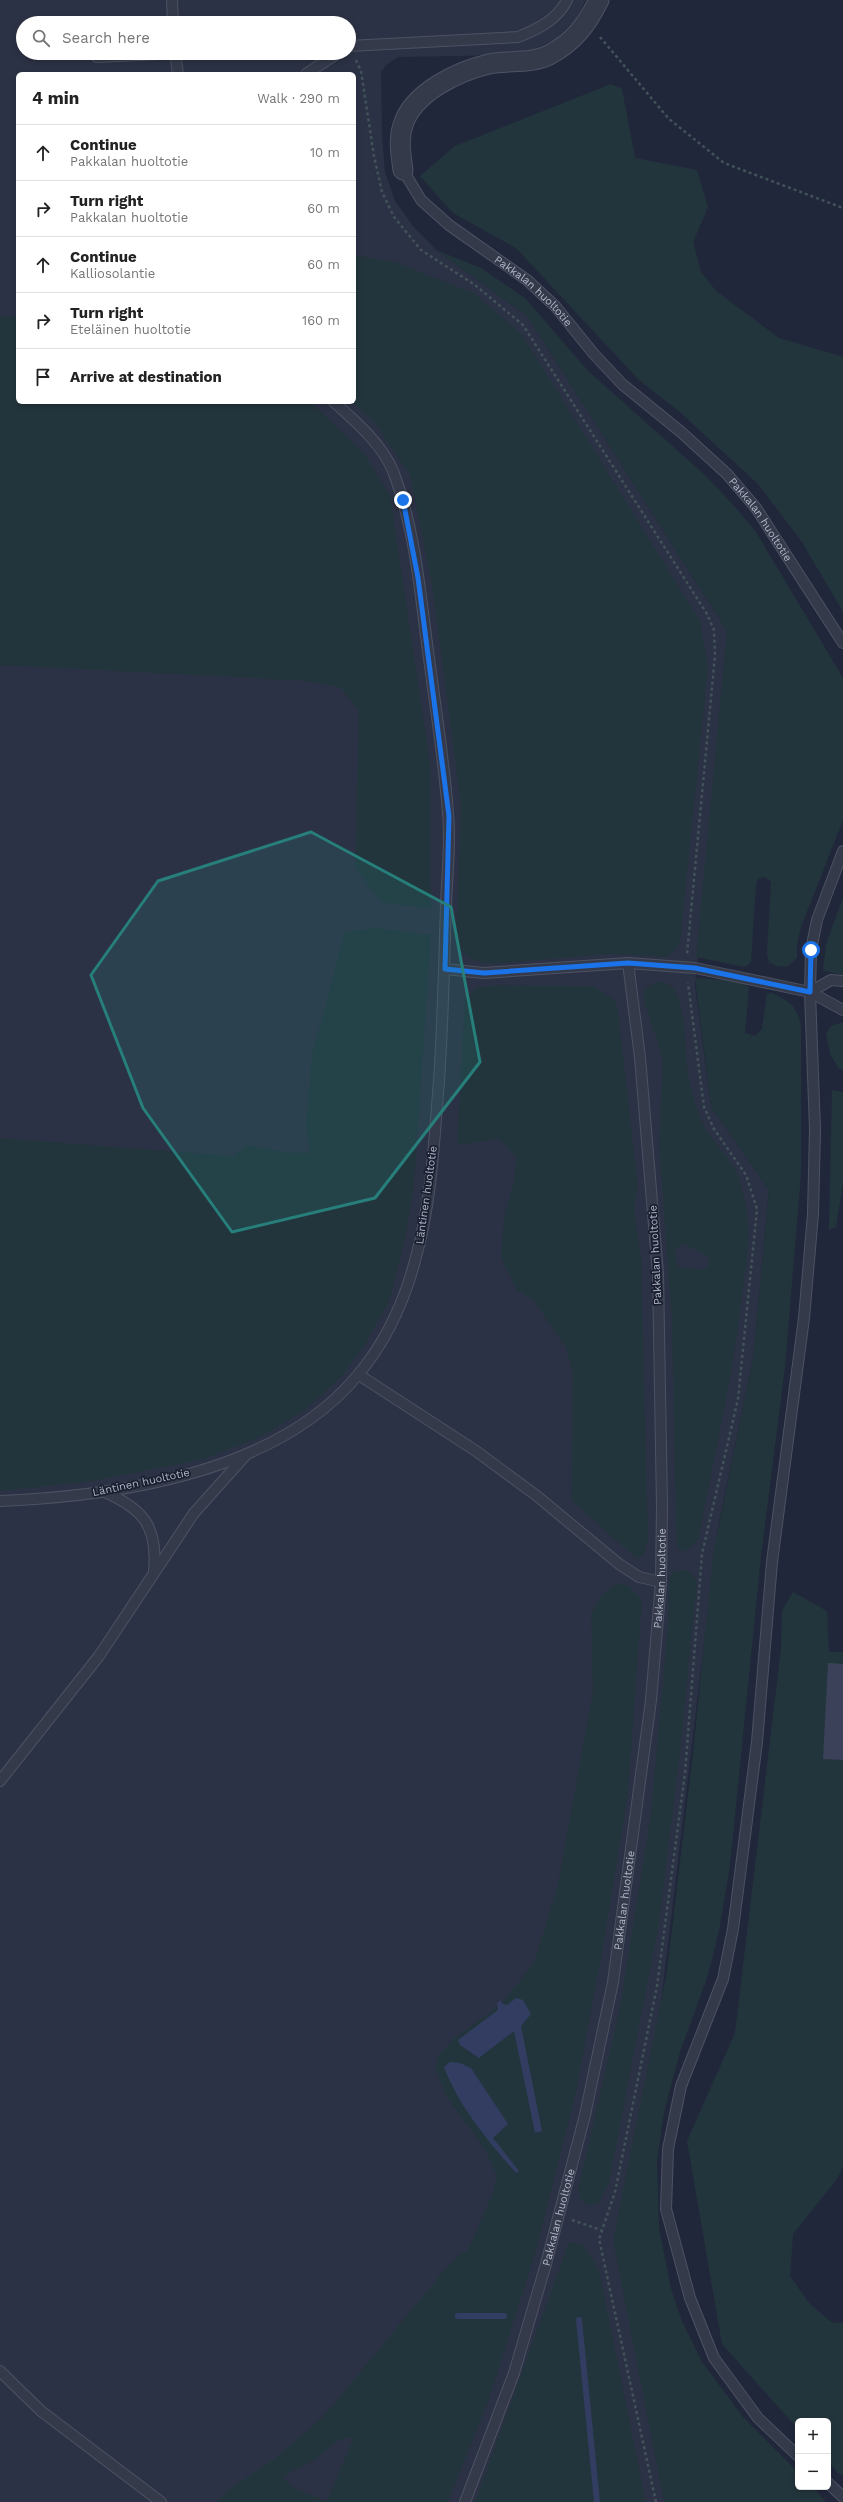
<!DOCTYPE html>
<meta charset="utf-8">
<style>
body{margin:0;font-family:"Work Sans",sans-serif;background:#f6f6f6;color:#222}
.controls{position:absolute;right:12px;bottom:12px;display:grid;overflow:hidden;border-radius:6px;box-shadow:0 2px 6px #0003}
.controls button{width:36px;height:36px;display:grid;place-items:center;padding:0;border:0;border-bottom:1px solid #e0e0e0;background:#fff;color:#222;font:20px sans-serif}
.stop{position:absolute;width:12px;height:12px;margin:-9px;border:3px solid #1a73e8;border-radius:50%;background:#fff}
.stop.end{background:#1a73e8;border-color:#fff;box-shadow:0 1px 4px #0008}
.list{margin:0;padding:0;list-style:none}
h2{display:flex;justify-content:space-between;align-items:center;height:52px;margin:0;padding:0 16px;font-size:17px}
h2 small{font-size:13px;font-weight:400;color:#767676}
.list li{display:grid;grid-template-columns:26px 1fr auto;gap:12px;align-items:center;box-sizing:border-box;height:56px;padding:0 16px;border-top:1px solid #e0e0e0}
.list b{display:block;font-size:15px;white-space:nowrap}
.list p{margin:0;font-size:13px;white-space:nowrap;color:#767676}
.list em{font-size:13px;font-style:normal;color:#767676}
.icon{flex:none;width:22px;height:22px;fill:none;stroke:currentColor;stroke-width:2;stroke-linecap:round;stroke-linejoin:round}
.map{position:relative;flex:none;width:843px;height:2502px;overflow:hidden}
.search{position:absolute;background:#fff;box-shadow:0 2px 6px #0003;left:16px;top:16px;width:340px;height:44px;display:flex;align-items:center;gap:10px;box-sizing:border-box;padding:0 14px;border-radius:22px;color:#767676;font-size:15px}
.panel{position:absolute;background:#fff;box-shadow:0 2px 6px #0003;left:16px;top:72px;width:340px;height:332px;border-radius:6px}
.map>svg:first-child{display:block}
</style>
<div class="map">
<svg width="843" height="2502" viewBox="0 0 843 2502">
<rect width="100%" height="100%" fill="#21273b"/>
<path fill="#2c3245" fill-rule="evenodd" d="M0,0H586L576,19L556,39L533,50L508,55L398,57L387,64L381,72L382,137L385,172L395,201L413,226L436,250L527,316L727,631L695,986L711,1107L769,1190L753,1358L718,1527L632,2245L683,2502H0ZM23,23H349V53H23ZM18,74H354V402H18Z"/>
<g fill="#23353c" fill-rule="evenodd">
<polygon points="611,84 622,89 635,158 697,170 708,207 693,242 701,272 716,291 779,338 843,357 843,612 802,542 758,484 681,413 639,380 516,248 453,213 420,176 455,146"/>
<polygon points="436,250 481,268 526,299 587,370 706,476 735,507 756,532 843,678 843,820 801,927 797,944 797,958 787,967 777,966 769,962 767,953 771,882 765,877 759,878 756,884 751,962 745,967 696,957 727,631 527,316"/>
<polygon points="354,255 394,262 474,293 523,336 700,621 708,667 680,942 675,951 666,957 611,954 487,964 467,957 456,942 461,805 432,585 410,475 375,423 352,402 354,402"/>
<polygon points="18,316 18,402 311,402 364,453 390,495 431,770 431,909 381,902 355,867 359,712 341,688 307,681 0,665 0,317"/>
<polygon points="843,898 843,975 823,970 826,944"/>
<polygon points="376,928 431,935 414,1185 405,1240 389,1301 365,1345 340,1378 305,1410 262,1436 204,1459 87,1482 0,1491 0,1138 232,1156 248,1145 289,1153 310,1153 306,1125 312,1055 345,932"/>
<path d="M695,978L737,981L749,987L745,1033L755,1036L762,1029L767,994L772,993C790,1002 796,1005 801,1025V1174L785,1367L761,1556L730,1865L719,1931L708,1975L680,2052L664,2112L657,2161L659,2228L671,2289L682,2321L702,2362L743,2417L798,2472V2487H813L826,2502H664L613,2240L667,1971L693,1753L713,1554L753,1358L769,1190L711,1107Z"/>
<path d="M660,981C690,985 683,1050 688,1072C692,1093 697,1117 710,1135C720,1150 738,1167 741,1186C745,1201 749,1218 749,1233C749,1254 744,1276 742,1296C733,1377 714,1457 699,1537L692,1547L682,1552L678,1548L676,1533L672,1322L659,1144L663,1059L643,998L647,987ZM683,1244L707,1256L710,1262L705,1270L678,1267L675,1249Z"/>
<polygon points="495,985 594,986 615,1001 618,1011 638,1187 634,1208 641,1257 648,1540 644,1553 637,1559 571,1500 573,1372 566,1348 533,1300 517,1290 501,1258 504,1216 514,1181 516,1157 499,1139 457,1145 465,999 476,988"/>
<polygon points="843,1022 843,1070 839,1069 830,1054 826,1033 831,1026"/>
<polygon points="832,1090 843,1092 843,1182 836,1227 829,1230"/>
<polygon points="682,1570 689,1571 697,1581 682,1734 659,1924 609,2182 599,2203 589,2206 581,2200 578,2190 620,2007 651,1813 668,1625 669,1577 674,1571"/>
<path d="M618,1583L629,1586L642,1599L628,1793L603,1947L575,2097L534,2257L488,2402L448,2502H217L227,2491L273,2460L323,2417L442,2273L458,2256L468,2250L492,2195L497,2176L487,2153L447,2097L435,2069L438,2056L453,2039L500,2005L534,1963L558,1884L593,1691L591,1614L604,1592ZM354,2437L327,2501L296,2489L283,2478C292,2468 306,2466 317,2458C330,2448 336,2438 354,2437Z"/>
<polygon points="793,1592 827,1611 829,1652 843,1652 843,2166 837,2179 793,2234 790,2276 809,2303 831,2322 843,2323 843,2475 838,2473 828,2462 828,2421 798,2421 798,2429 722,2344 687,2141 735,2033 781,1649 782,1611"/>
<polygon points="569,2242 583,2245 599,2270 646,2502 475,2502"/>
</g>
<g fill="#323d61">
<polygon points="516,1998 523,2000 531,2014 521,2026 542,2131 535,2133 514,2031 479,2058 460,2045 458,2040 498,2010 497,2003 501,2000 501,2003 507,2005"/>
<path d="M450,2062L460,2063L471,2068L508,2124L493,2138L519,2171L516,2173C488,2141 459,2107 444,2067Z"/>
</g>
<g fill="none" stroke-linecap="round" stroke-linejoin="round">
<g stroke="#323d61" stroke-width="6">
<polyline points="458,2316 504,2316"/>
<polyline points="579,2320 597,2502"/>
</g>
</g>
<polygon fill="#3b4159" points="828,1663 843,1664 843,1760 823,1759"/>
<g fill="none" stroke-linecap="round" stroke-linejoin="round">
<g stroke="#4d5263" stroke-width="12">
<g id="service">
<polyline points="172,0 173,23"/>
<path d="M349,46L518,37C538,29 557,20 567,0"/>
<polyline points="175,53 178,74"/>
<polyline points="97,57 181,53"/>
<polyline points="306,74 338,53"/>
<path id="s1" d="M403,170L421,200L449,225L527,280L555,306L593,353L622,384L681,432L727,474L756,508L843,643"/>
<polyline points="445,969 484,973 628,963 695,968 810,992 843,1010"/>
<polyline points="810,992 831,980 843,981"/>
<polyline points="359,1375 476,1451 537,1496 619,1564 639,1577 661,1582"/>
<path d="M102,1491C143,1508 158,1526 154,1571"/>
<path d="M0,1501C119,1496 276,1473 357,1376C386,1342 405,1300 416,1257C432,1200 434,1140 439,1081C443,1023 444,964 446,905C447,875 451,843 448,813C444,759 435,705 428,651C420,592 415,528 393,471C381,443 356,422 334,402"/>
<polyline points="0,1781 99,1656 194,1513 245,1456"/>
<polyline points="0,2371 41,2411 161,2502"/>
<polyline points="798,2456 758,2418 714,2358 690,2298 666,2209 668,2149 681,2086 723,1979 733,1929 757,1742 772,1562 804,1318 813,1214 815,1130 810,992 811,950 817,920 843,851"/>
<polyline points="828,2483 843,2497"/>
<path id="s2" d="M465,2502L514,2373L546,2264L585,2115L613,1982L651,1700L661,1582L662,1506L658,1274L640,1057L628,963"/>
</g>
</g>
<g stroke="#4d5263" stroke-width="21">
<path id="minor" d="M403,170C401,155 398,140 403,125C413,92 459,71 489,64C509,60 531,64 549,55C574,42 587,24 599,0"/>
</g>
<g stroke="#415259" stroke-width="2.5" stroke-dasharray="3 3" stroke-linecap="butt">
<polyline points="600,37 669,119 724,163 843,208"/>
<polyline points="356,60 361,71 374,156 382,192 394,217 421,250 475,285 523,325 707,614 714,630 715,655 687,954"/>
<polyline points="572,2220 601,2230"/>
<polyline points="656,2502 599,2239 615,2192 657,1986 685,1773 702,1554 738,1399 757,1209 746,1175 714,1129 704,1107 688,983"/>
</g>
<use href="#service" stroke="#353a4b" stroke-width="10"/>
<use href="#minor" stroke="#353a4b" stroke-width="19"/>
</g>
<g fill="none" stroke-linecap="round" stroke-linejoin="round">
<polyline stroke="#1a73e8" stroke-width="5" points="403,500 418,578 449,816 445,969 484,973 628,963 695,968 810,992 811,950"/>
</g>
<path fill="#277f7b" fill-opacity="0.2" stroke="#277f7b" stroke-width="3" stroke-linejoin="round" d="M311,832L451,907L480,1062L375,1198L232,1232L143,1108L91,975L158,881Z"/>
<g text-anchor="middle" stroke-width="3.5" stroke-linejoin="round" paint-order="stroke">
<g font-size="11" fill="#b0b5c7" stroke="#1a1f30">
<text dy="4" stroke="none"><textPath href="#s1" startOffset="180">Pakkalan huoltotie</textPath></text>
<text dy="4" stroke="none"><textPath href="#s1" startOffset="504">Pakkalan huoltotie</textPath></text>
<text transform="translate(426 1195) rotate(-82)" y="4">Läntinen huoltotie</text>
<text transform="translate(655 1255) rotate(-93)" y="4">Pakkalan huoltotie</text>
<text transform="translate(141 1482) rotate(-12)" y="4">Läntinen huoltotie</text>
<text dy="4" stroke="none"><textPath href="#s2" startOffset="948">Pakkalan huoltotie</textPath></text>
<text dy="4" stroke="none"><textPath href="#s2" startOffset="624">Pakkalan huoltotie</textPath></text>
<text dy="4" stroke="none"><textPath href="#s2" startOffset="300">Pakkalan huoltotie</textPath></text>
</g>
</g>
</svg>
<div class="controls">
<button>+</button>
<button>−</button>
</div>
<div class="stop" style="left:811px;top:950px"></div>
<div class="stop end" style="left:403px;top:500px"></div>
<div class="search"><svg class="icon" aria-label="search" viewBox="0 0 24 24"><circle cx="10" cy="10" r="6"/><path d="M15 15l6 6"/></svg>Search here</div>
<section class="panel">
<h2>4 min<small>Walk · 290 m</small></h2>
<ul class="list">
<li><svg class="icon" aria-label="ahead" viewBox="0 0 24 24"><path d="M12 20V5M6 11l6-6 6 6"/></svg><div><b>Continue</b><p>Pakkalan huoltotie</p></div><em>10 m</em></li>
<li><svg class="icon" aria-label="right" viewBox="0 0 24 24"><path d="M7 20v-9h11M14 6l5 5-5 5"/></svg><div><b>Turn right</b><p>Pakkalan huoltotie</p></div><em>60 m</em></li>
<li><svg class="icon" aria-label="ahead" viewBox="0 0 24 24"><path d="M12 20V5M6 11l6-6 6 6"/></svg><div><b>Continue</b><p>Kalliosolantie</p></div><em>60 m</em></li>
<li><svg class="icon" aria-label="right" viewBox="0 0 24 24"><path d="M7 20v-9h11M14 6l5 5-5 5"/></svg><div><b>Turn right</b><p>Eteläinen huoltotie</p></div><em>160 m</em></li>
<li><svg class="icon" aria-label="arrive" viewBox="0 0 24 24"><path d="M6 21V4h12l-3 4 3 4H6"/></svg><div><b>Arrive at destination</b></div></li>
</ul>
</section>
</div>
